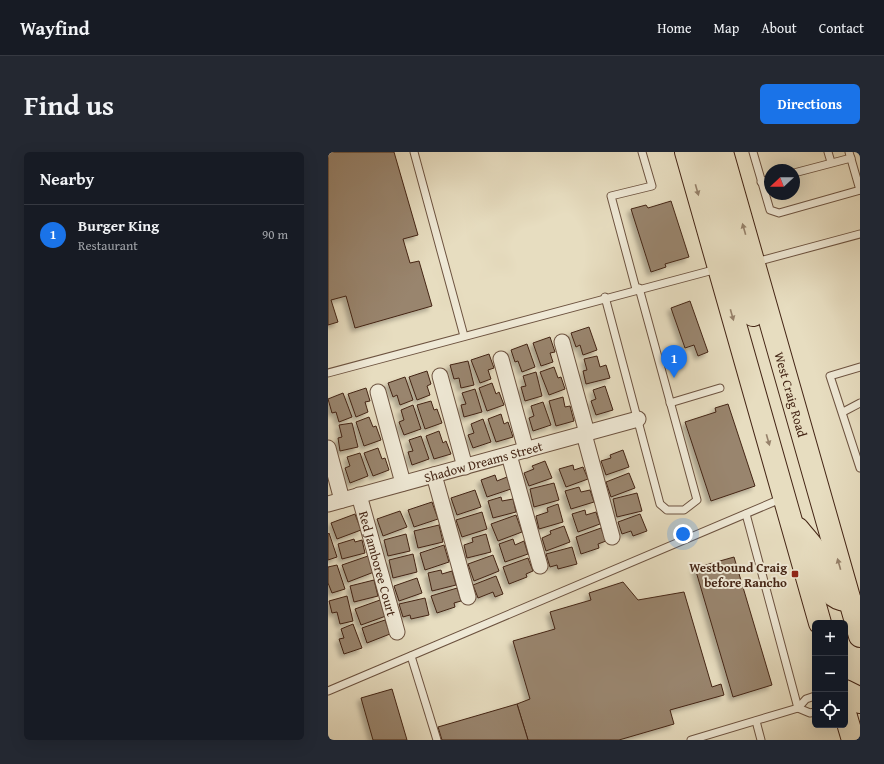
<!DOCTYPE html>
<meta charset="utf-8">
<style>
body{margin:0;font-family:"Gentium Book Plus",serif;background:#242831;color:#f1f3f6}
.controls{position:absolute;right:12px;bottom:12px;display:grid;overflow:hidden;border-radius:6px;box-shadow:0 4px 16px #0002}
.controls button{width:36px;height:36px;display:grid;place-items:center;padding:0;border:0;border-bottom:1px solid #363941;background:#171b24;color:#f1f3f6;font:20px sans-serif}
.compass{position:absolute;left:436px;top:12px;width:36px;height:36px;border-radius:50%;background:#171b24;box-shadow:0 4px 16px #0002;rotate:248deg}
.you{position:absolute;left:355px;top:382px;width:14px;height:14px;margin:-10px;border:3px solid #fff;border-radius:50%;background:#1a73e8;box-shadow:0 0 0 6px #1a73e833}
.badge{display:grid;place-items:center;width:26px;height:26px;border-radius:50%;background:#1a73e8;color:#fff;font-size:13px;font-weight:700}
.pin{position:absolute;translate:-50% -33px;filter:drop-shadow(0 1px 2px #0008)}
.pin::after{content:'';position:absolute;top:21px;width:14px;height:12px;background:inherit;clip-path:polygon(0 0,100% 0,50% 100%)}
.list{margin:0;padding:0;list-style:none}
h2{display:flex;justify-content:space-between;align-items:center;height:52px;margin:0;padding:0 16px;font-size:17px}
h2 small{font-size:13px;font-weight:400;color:#9ea1a6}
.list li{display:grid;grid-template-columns:26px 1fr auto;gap:12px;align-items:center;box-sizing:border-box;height:60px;padding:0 16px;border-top:1px solid #363941}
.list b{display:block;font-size:15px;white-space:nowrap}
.list p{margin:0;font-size:13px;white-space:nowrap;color:#9ea1a6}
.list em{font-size:13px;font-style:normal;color:#9ea1a6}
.icon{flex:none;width:22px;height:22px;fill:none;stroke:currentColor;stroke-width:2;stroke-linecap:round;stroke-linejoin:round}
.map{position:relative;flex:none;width:532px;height:588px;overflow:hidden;border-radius:6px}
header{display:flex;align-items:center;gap:24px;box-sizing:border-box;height:56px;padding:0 20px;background:#171b24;border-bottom:1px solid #363941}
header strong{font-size:19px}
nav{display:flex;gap:22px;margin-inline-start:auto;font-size:14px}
.intro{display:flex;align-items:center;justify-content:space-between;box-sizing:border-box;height:96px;padding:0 24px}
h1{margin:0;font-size:28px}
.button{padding:10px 18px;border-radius:6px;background:#1a73e8;color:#fff;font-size:14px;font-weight:700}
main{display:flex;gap:24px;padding:0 24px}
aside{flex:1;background:#171b24;border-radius:6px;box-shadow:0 4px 16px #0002}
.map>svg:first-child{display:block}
</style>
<header>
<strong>Wayfind</strong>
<nav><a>Home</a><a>Map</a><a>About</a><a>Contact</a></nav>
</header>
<div class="intro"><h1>Find us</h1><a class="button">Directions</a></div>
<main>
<aside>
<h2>Nearby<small></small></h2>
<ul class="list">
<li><span class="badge">1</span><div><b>Burger King</b><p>Restaurant</p></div><em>90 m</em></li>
</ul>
</aside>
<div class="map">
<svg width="532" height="588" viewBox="0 0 532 588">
<defs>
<filter id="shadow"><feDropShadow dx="-3.5" dy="3.5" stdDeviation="2" flood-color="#0004"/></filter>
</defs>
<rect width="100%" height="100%" fill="#e7ddc0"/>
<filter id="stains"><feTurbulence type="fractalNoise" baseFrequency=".005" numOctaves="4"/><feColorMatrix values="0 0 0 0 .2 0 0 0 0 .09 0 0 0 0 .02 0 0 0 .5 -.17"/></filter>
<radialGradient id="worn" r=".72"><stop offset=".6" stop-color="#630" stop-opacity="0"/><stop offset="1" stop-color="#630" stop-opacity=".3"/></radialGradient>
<g fill="#99856e" stroke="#442515" filter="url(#shadow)">
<polygon points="0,0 66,0 90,83 75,87 82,111 91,109 104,154 27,176 18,144 3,148 10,170 0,173"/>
<polygon points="343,49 361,105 337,112 338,115 323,120 303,57 318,53 320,56"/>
<polygon points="362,149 380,200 370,204 366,193 357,196 343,156"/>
<polygon points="261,175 269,198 255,203 252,193 248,195 243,181"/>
<polygon points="222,185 227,200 222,201 225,210 213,214 205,191"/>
<polygon points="199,192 207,215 194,220 190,209 187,210 183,198"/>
<polygon points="161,202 166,216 160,218 163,227 152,231 143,208"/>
<polygon points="269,204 272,215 278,213 282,226 258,232 255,219 259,218 256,207"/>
<polygon points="140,209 146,233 133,236 131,226 126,227 122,213"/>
<polygon points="226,215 230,226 233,225 237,237 221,243 212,220"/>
<polygon points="99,219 103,232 99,234 102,243 89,248 81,225"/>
<polygon points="208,220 214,244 197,249 193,235 198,234 195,224"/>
<polygon points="77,225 85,248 72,253 69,243 65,245 60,231"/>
<polygon points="164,231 168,242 171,240 176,253 159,259 151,236"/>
<polygon points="277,234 285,258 268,263 263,249 268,247 265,238"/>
<polygon points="38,236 42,249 37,250 40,260 28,265 20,242"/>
<polygon points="147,237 154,260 136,265 133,253 138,252 134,241"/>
<polygon points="15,241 24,265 11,270 8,260 4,261 0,247"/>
<polygon points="235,245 237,255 242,254 246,269 228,274 221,249"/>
<polygon points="103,249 106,258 109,257 114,271 97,277 89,253"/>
<polygon points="215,250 223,273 205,279 201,266 206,264 203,254"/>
<polygon points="400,252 427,334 383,349 357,270 388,260 387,256"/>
<polygon points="85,253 93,277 76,283 71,270 76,268 73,258"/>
<polygon points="173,262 176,272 180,270 185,285 168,290 160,267"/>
<polygon points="41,265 45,275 48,274 53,288 36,294 28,270"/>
<polygon points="155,267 163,290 145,296 140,283 146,281 143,272"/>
<polygon points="24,271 30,295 12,299 10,286 14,285 11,273"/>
<polygon points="111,279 115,291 118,289 123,302 106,307 98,284"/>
<polygon points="93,284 101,307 84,313 80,300 85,299 81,288"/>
<polygon points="50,296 54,307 57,306 61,318 45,324 36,301"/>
<polygon points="295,298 301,315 278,323 273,309 283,306 282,303"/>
<polygon points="32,301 40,324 22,331 17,316 22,314 19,305"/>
<polygon points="217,309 224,326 201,334 196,321 206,317 204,314"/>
<polygon points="245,313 246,318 255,315 260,327 238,335 231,317"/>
<polygon points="301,321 307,336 283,345 278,330"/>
<polygon points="167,323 169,329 179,325 183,337 159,345 153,328"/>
<polygon points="226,331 231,348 206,355 202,337"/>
<polygon points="251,335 253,340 262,338 266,350 243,357 237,339"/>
<polygon points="147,338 153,355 129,363 123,346"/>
<polygon points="309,341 314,359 289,365 285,347"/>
<polygon points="173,345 174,349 185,347 188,360 165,366 160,349"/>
<polygon points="104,350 110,367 86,375 80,358"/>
<polygon points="230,352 235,370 211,377 208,364 220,360 219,356"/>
<polygon points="257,358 258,363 268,360 272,372 250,380 244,362"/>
<polygon points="72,359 79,375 55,384 49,367"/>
<polygon points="154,360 159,377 134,385 128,368"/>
<polygon points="27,362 33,378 9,387 3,371"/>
<polygon points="312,362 319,379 305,384 303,379 294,382 290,370"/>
<polygon points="188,363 194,380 170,389 163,372"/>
<polygon points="111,373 115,390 90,396 86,379"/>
<polygon points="236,374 242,390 218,399 214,386 223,382 222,379"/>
<polygon points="273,376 278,389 270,392 271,396 253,402 248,385"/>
<polygon points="1,381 9,405 0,408 0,382"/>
<polygon points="78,382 82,399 60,404 56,388"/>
<polygon points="158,382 163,400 139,406 136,393 145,390 144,386"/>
<polygon points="26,387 27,390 34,388 37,401 14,407 10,392"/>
<polygon points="185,387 187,393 196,389 200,402 177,410 171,392"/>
<polygon points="116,393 121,410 97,418 92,401"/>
<polygon points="244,395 249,412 230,417 229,413 222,415 218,402"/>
<polygon points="85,402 89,420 65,426 61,408"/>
<polygon points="165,403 171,419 146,429 140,412"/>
<polygon points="40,404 46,420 20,430 14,413"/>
<polygon points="406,405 444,533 405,545 367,416"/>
<polygon points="200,406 205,419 198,422 199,425 181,432 175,415"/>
<polygon points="9,413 17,437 4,441 0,431 0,415"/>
<polygon points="113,418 114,422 124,419 128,433 104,439 100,421"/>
<polygon points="168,424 175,442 167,445 165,440 150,446 145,433"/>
<polygon points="89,426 94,441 71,449 66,434"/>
<polygon points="46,428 50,444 26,450 22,434"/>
<polygon points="295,430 310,448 356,440 384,535 393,532 396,543 342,558 346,572 291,588 200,588 189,552 202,547 185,489 227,477 222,460 263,448 261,441"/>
<polygon points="129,436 133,449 126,451 127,455 109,461 103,444"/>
<polygon points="19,444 25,469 12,472 9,460 4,461 1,449"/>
<polygon points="97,446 101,463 83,467 82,463 75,465 71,452"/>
<polygon points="52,448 58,464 33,473 27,457"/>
<polygon points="57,468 62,482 39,491 34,476"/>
<polygon points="25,472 34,496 16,502 11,487 16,486 13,477"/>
<polygon points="64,537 79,588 45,588 33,546"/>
<polygon points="189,552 200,588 114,588 110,575"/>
</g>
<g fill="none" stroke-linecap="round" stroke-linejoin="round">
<g stroke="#6d5340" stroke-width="9">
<g id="service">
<polyline points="86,0 136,184"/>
<polyline points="425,0 442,58 451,61 532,38"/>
<polyline points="500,0 503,10"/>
<polyline points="521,0 532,38"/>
<polyline points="466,21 523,6"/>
<polyline points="433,30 442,27"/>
<polyline points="428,110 532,82"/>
<polyline points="308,137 283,44 324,34 314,0"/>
<polyline points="277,145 332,352 339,358 356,358 369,348 311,136"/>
<polyline points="532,215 502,224 532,316"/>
<polyline points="0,221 389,117"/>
<polyline points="342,251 392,236"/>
<polyline points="515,260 532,251"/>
<polyline points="418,362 470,556"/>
<polyline points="83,504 109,588"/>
<polyline points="0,539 455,346"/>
<polyline points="470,556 482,561 487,560"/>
<polyline points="428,569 433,588"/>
<polyline points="363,588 470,556 478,547 487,544"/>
</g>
</g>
<g stroke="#6d5340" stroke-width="17">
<g id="minor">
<polyline points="234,190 259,281"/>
<polyline points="173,207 198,298"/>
<polyline points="112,224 137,315"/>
<polyline points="50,240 75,331"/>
<polyline points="256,282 284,385"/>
<polyline points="0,296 14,348"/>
<polyline points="181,303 212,414"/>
<polyline points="106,323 140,445"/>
<path id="s1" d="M31,343L69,480"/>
<path id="s2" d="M0,352L310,267"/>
</g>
</g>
<g stroke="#442515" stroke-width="24">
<g id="primary">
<polyline points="358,0 492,471"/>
<polyline points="373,0 403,94 407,100 426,111"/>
<path id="s3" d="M394,0L532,484"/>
<path d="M391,116C417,121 418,140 425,163"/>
<path d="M470,377C476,385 485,393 489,402C500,424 492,446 522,449"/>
<polyline points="517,539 527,544 532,550"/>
<polyline points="517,561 525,588"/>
</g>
</g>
<use href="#service" stroke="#efe9d6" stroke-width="7"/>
<use href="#minor" stroke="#efe9d6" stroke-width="15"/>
<use href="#primary" stroke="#e7ddc0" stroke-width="22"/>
</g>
<defs><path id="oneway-solid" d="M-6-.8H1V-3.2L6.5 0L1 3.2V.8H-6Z"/></defs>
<g fill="#96816a">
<use href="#oneway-solid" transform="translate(369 38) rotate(74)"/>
<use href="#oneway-solid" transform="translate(416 77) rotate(-106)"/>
<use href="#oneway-solid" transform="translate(404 163) rotate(74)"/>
<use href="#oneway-solid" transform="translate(440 288) rotate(74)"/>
<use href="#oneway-solid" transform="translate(511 412) rotate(-106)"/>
</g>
<rect fill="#8f2418" stroke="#efe9d6" stroke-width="1.5" x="463" y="418" width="8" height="8" rx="2"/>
<g text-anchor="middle" stroke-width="4" stroke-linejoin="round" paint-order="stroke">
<g font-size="13" fill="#442515" stroke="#efe9d6">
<text dy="5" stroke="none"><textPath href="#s3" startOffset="252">West Craig Road</textPath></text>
<text dy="5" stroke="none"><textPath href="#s2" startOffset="161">Shadow Dreams Street</textPath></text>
<text dy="5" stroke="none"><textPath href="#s1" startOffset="71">Red Jamboree Court</textPath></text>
</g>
<g font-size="13" font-weight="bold" fill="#442515" stroke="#efe9d6" text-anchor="end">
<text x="459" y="420">Westbound Craig<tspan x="459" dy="15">before Rancho</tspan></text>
</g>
</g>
<rect width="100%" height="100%" filter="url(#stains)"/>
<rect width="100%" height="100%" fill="url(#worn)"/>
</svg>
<div class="controls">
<button>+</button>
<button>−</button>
<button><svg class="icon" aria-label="locate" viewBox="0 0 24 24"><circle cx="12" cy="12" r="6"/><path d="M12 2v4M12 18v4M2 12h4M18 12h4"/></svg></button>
</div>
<svg class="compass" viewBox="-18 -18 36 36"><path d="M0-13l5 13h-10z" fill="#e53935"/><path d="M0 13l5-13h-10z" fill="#9ea1a6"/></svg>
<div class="you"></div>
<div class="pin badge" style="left:346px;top:226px">1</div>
</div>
</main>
